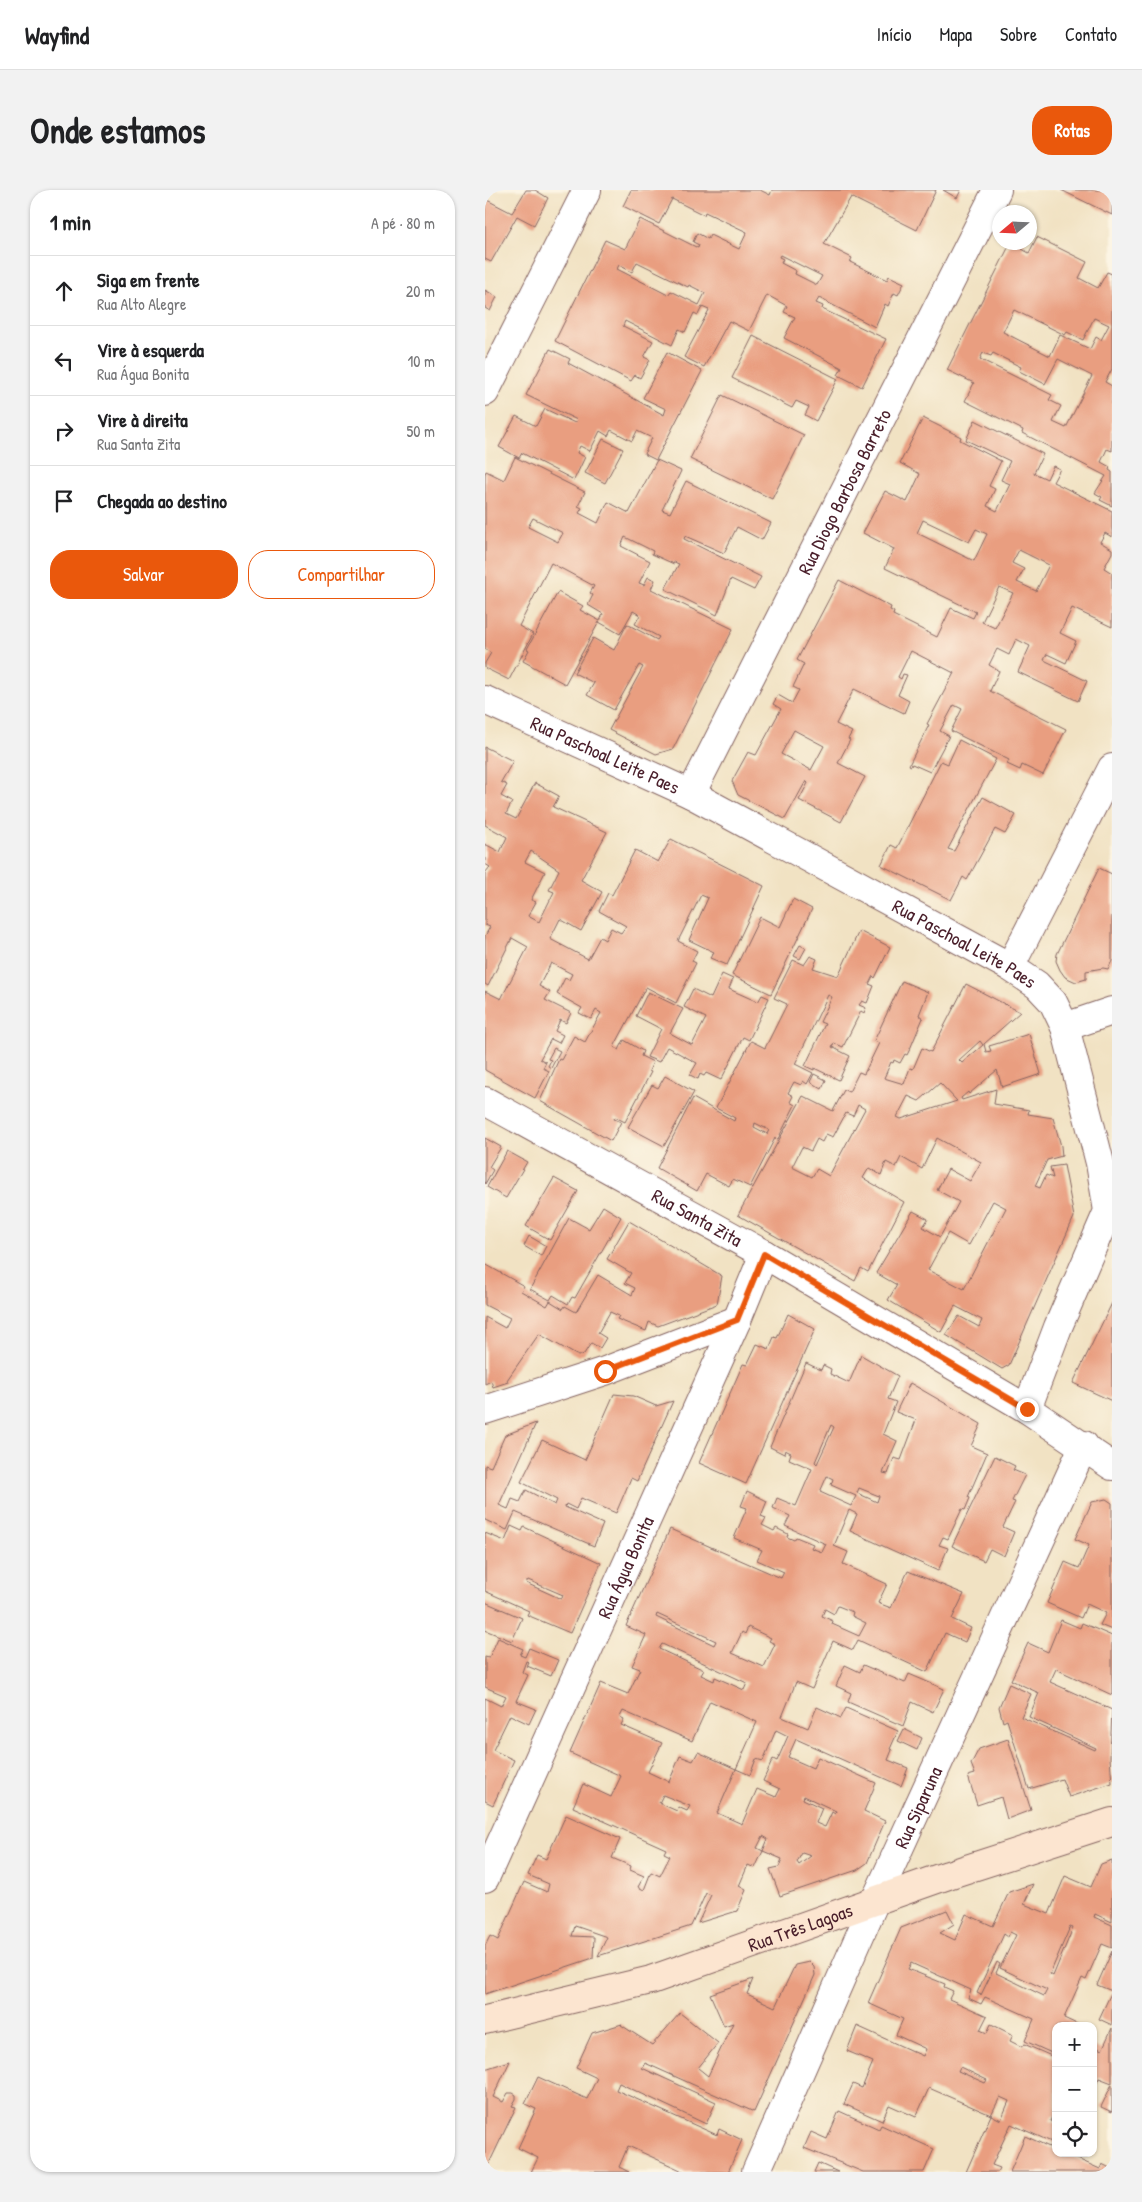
<!DOCTYPE html>
<html lang="pt">
<meta charset="utf-8">
<style>
body{margin:0;font-family:"Patrick Hand",sans-serif;background:#f2f2f2;color:#202124}
.controls{position:absolute;right:15px;bottom:15px;display:grid;overflow:hidden;border-radius:10px;box-shadow:0 1px 4px #0004}
.controls button{width:45px;height:45px;display:grid;place-items:center;padding:0;border:0;border-bottom:1px solid #e0e0e0;background:#fff;color:#202124;font:25px sans-serif}
.compass{position:absolute;left:507px;top:15px;width:45px;height:45px;border-radius:50%;background:#fff;box-shadow:0 1px 4px #0004;rotate:251deg}
.stop{position:absolute;width:15px;height:15px;margin:-11px;border:4px solid #ea580c;border-radius:50%;background:#fff}
.stop.end{background:#ea580c;border-color:#fff;box-shadow:0 1px 5px #0008}
.list{margin:0;padding:0;list-style:none}
h2{display:flex;justify-content:space-between;align-items:center;height:65px;margin:0;padding:0 20px;font-size:21px}
h2 small{font-size:16px;font-weight:400;color:#757577}
.list li{display:grid;grid-template-columns:32px 1fr auto;gap:15px;align-items:center;box-sizing:border-box;height:70px;padding:0 20px;border-top:1px solid #e0e0e0}
.list b{display:block;font-size:19px;white-space:nowrap}
.list p{margin:0;font-size:16px;white-space:nowrap;color:#757577}
.list em{font-size:16px;font-style:normal;color:#757577}
.actions{display:flex;gap:10px;padding:15px 20px}
.actions a{flex:1;padding:11px 0;border:1px solid #ea580c;border-radius:20px;text-align:center;font-size:18px;color:#ea580c}
.actions .main{background:#ea580c;color:#fff}
.icon{flex:none;width:28px;height:28px;fill:none;stroke:currentColor;stroke-width:2;stroke-linecap:round;stroke-linejoin:round}
.map{position:relative;flex:none;width:627px;height:1982px;overflow:hidden;border-radius:20px}
header{display:flex;align-items:center;gap:30px;box-sizing:border-box;height:70px;padding:0 25px;background:#fff;border-bottom:1px solid #e0e0e0}
header strong{font-size:24px}
nav{display:flex;gap:28px;margin-inline-start:auto;font-size:18px}
.intro{display:flex;align-items:center;justify-content:space-between;box-sizing:border-box;height:120px;padding:0 30px}
h1{margin:0;font-size:35px}
.button{padding:12px 22px;border-radius:20px;background:#ea580c;color:#fff;font-size:18px;font-weight:700}
main{display:flex;gap:30px;padding:0 30px}
aside{flex:1;background:#fff;border-radius:20px;box-shadow:0 1px 4px #0004}
.map>svg:first-child{display:block}
</style>
<header>
<strong>Wayfind</strong>
<nav><a>Início</a><a>Mapa</a><a>Sobre</a><a>Contato</a></nav>
</header>
<div class="intro"><h1>Onde estamos</h1><a class="button">Rotas</a></div>
<main>
<aside>
<h2>1 min<small>A pé · 80 m</small></h2>
<ul class="list">
<li><svg class="icon" aria-label="ahead" viewBox="0 0 24 24"><path d="M12 20V5M6 11l6-6 6 6"/></svg><div><b>Siga em frente</b><p>Rua Alto Alegre</p></div><em>20 m</em></li>
<li><svg class="icon" aria-label="left" viewBox="0 0 24 24"><path d="M17 20v-9H6M10 6l-5 5 5 5"/></svg><div><b>Vire à esquerda</b><p>Rua Água Bonita</p></div><em>10 m</em></li>
<li><svg class="icon" aria-label="right" viewBox="0 0 24 24"><path d="M7 20v-9h11M14 6l5 5-5 5"/></svg><div><b>Vire à direita</b><p>Rua Santa Zita</p></div><em>50 m</em></li>
<li><svg class="icon" aria-label="arrive" viewBox="0 0 24 24"><path d="M6 21V4h12l-3 4 3 4H6"/></svg><div><b>Chegada ao destino</b></div></li>
</ul>
<div class="actions"><a class="main">Salvar</a><a>Compartilhar</a></div>
</aside>
<div class="map">
<svg width="627" height="1982" viewBox="0 0 627 1982">
<rect width="100%" height="100%" fill="#fcf5e5"/>
<filter id="ink" filterUnits="userSpaceOnUse"><feTurbulence type="fractalNoise" baseFrequency=".02" numOctaves="2"/><feDisplacementMap in="SourceGraphic" scale="10" xChannelSelector="R" yChannelSelector="G"/><feConvolveMatrix kernelMatrix="1 2 1 2 8 2 1 2 1" color-interpolation-filters="sRGB"/></filter>
<filter id="wash" filterUnits="userSpaceOnUse"><feTurbulence type="fractalNoise" baseFrequency=".0096" numOctaves="4" result="noise"/><feDisplacementMap in="SourceGraphic" scale="20" xChannelSelector="R" yChannelSelector="G"/><feGaussianBlur stdDeviation="1.12" result="paint"/><feColorMatrix in="noise" values="0 0 0 0 0 0 0 0 0 0 0 0 0 0 0 0 0 1.4 0 .05"/><feComposite in="paint" operator="in"/></filter>
<g filter="url(#wash)">
<rect width="100%" height="100%" fill="#f1e2c3"/>
<g id="blocks">
<g fill="#e99e80" fill-rule="evenodd">
<polygon points="41,0 50,0 63,8 49,35 32,26 6,72 0,69 0,9 27,23"/>
<path d="M146,0H275L285,5L287,0H451L432,40L366,7L339,54L367,68L365,72L402,90L404,86L419,93L413,105L409,103L403,116L400,114L390,137L334,108L331,113L338,116L337,119L401,149L377,197L353,185L357,178L299,148L310,127L299,122L302,116L282,105L264,141L244,131L219,177L199,167L224,120L217,117L213,125L209,123L200,142L194,139L187,155L140,131L138,136L168,151L159,167L165,170L155,188L150,185L146,191L70,151L120,50L140,59L155,29L213,58L214,55L208,52L212,43L223,49L225,45L254,59L262,42L220,22L219,25L187,9L174,34L138,16ZM295,65L337,86L332,95L310,84L311,81L296,73L298,69L294,67ZM152,72L203,97L204,95L220,103L214,115L186,101L183,105L132,79L134,75L147,82Z"/>
<polygon points="458,0 476,0 472,8"/>
<polygon points="576,0 627,0 627,25"/>
<path d="M552,47L602,72L594,88L613,98L622,82L627,84V179L620,192L627,196V261L622,259L616,272L625,277L624,280L627,282V316L615,310L617,307L610,303L621,286L537,243L538,240L480,211L489,193L462,180L526,52H540L537,59L544,63ZM529,120L580,145L582,142L598,150L609,128L624,135L616,150L611,147L605,159L575,145L565,166L518,142ZM498,163L506,166L508,163L536,177L534,181L560,194L573,169L607,186L581,238L568,232L576,216L564,210L567,205L495,169Z"/>
<polygon points="0,100 12,107 5,121 0,118"/>
<polygon points="268,146 353,189 331,231 320,225 324,217 311,211 307,218 247,188"/>
<polygon points="65,159 85,169 83,173 179,225 181,219 158,208 182,162 217,181 171,270 159,264 167,248 152,241 147,251 126,240 123,246 115,241 105,261 95,256 92,263 100,267 89,290 37,263 34,268 14,257 31,226 51,236 60,219 90,233 92,230 41,205"/>
<polygon points="237,205 319,245 287,309 205,269"/>
<path d="M438,228L476,247L475,250L516,271L504,296L510,299L502,316L512,321L525,294L516,290L525,271L481,250L490,230L558,264L549,283L562,289L568,276L575,279L568,292L627,321V347L620,343L615,352L627,359V363L619,378L627,383V437L587,418L575,443L591,451L581,473L562,464L559,470L602,491L593,511L533,482L545,456L531,449L524,465L512,459L504,475L514,481L505,501L581,539L558,585L537,575L535,580L522,574L524,570L466,541L477,519L469,515L455,541L464,546L445,582L427,574L426,576L424,575L444,535L442,534L469,483L426,461L413,487L416,489L418,484L422,485L413,505L424,511L419,523L369,499L351,534L367,542L363,549L365,550L353,573L380,587L356,632L314,610L323,593L321,591L300,629L253,605L247,591L263,562L271,565L296,519L288,514L293,505L307,513L314,500L308,497L319,474L312,470L354,390L406,417L405,420L409,422L408,425L452,447L466,418L488,428L491,422L400,378L409,359L378,343L400,301L422,312L435,284L415,273ZM438,330L484,352L491,339L502,344L489,371L432,343ZM534,360L564,375L551,401L532,392L539,379L527,373ZM514,397L528,403L510,438L497,432ZM309,540L339,556L326,580L296,564Z"/>
<polygon points="118,249 138,259 120,293 100,283"/>
<path d="M30,267L100,302L93,316L97,318L94,323L113,333L123,312L144,323L172,270L196,281L177,320L185,323L201,291L286,333L277,350L252,337L239,363L200,346L199,349L276,387L269,400L246,389L232,425L180,399L194,374L189,372V374L167,364L168,361L140,347L136,356L165,371L154,393L159,395L163,387L170,390L166,399L248,439L188,559L171,564L124,540L158,477L154,475L129,520L102,505L109,493L89,483L108,448L129,460L142,434L172,450L174,447L150,434L155,425L148,421L135,444L114,432L80,494L38,471L44,460L42,459L73,402L98,416L95,420L115,431L118,424L103,415L108,405L105,403L109,396L66,373L34,436L48,444L24,490L0,478V473L6,463L0,459V284L1,281L19,290ZM48,328L78,343L73,352L43,337Z"/>
<polygon points="474,550 511,569 463,659 469,661 498,607 531,625 520,644 510,639 482,690 478,687 466,710 396,675 406,655 412,658 456,571 463,574"/>
<path d="M0,557L28,571L16,592L22,595L16,606L27,612L21,624L31,629L50,593L74,606L68,617L122,642L96,690L117,702L96,741L75,729L65,749L103,769L115,747L120,750L126,738L136,743L141,736L114,721L123,703L127,705L150,660L173,672L186,649L279,696L242,775L225,768L229,762L204,750L223,708L216,705L193,751L212,761L207,771L211,773L191,813L161,797L129,857L134,860L139,850L158,861L156,866L168,872L164,881L166,882L140,932L130,927L129,929L136,932L126,951L55,911L74,869L76,870L89,846L100,852L116,823L111,820L106,829L94,823L97,818L72,804L80,788L84,790L87,784L66,773L54,796L65,802L60,810L86,823L81,833L75,830L70,841L78,845L74,853L66,849L55,869L61,872L58,878L64,881L50,908L0,880V801L16,809L43,757L27,748L3,796L0,794V746L5,737L0,735V683L5,677L0,674V654L15,662L22,647L0,635ZM46,661L74,680L64,700L69,702L54,732L43,726L51,712L46,710L60,682L40,672Z"/>
<polygon points="614,678 627,684 627,771 623,779 618,778 601,781 601,789 591,792 580,787 575,780 571,771 572,764"/>
<polygon points="308,709 327,719 286,804 247,785 275,727 295,737"/>
<path d="M374,741L405,757L390,788L388,786L384,794L389,796L382,813L377,811L374,815L381,818L379,823L376,821L358,857L349,853L347,857L365,866L354,890L329,878V880L320,876L340,834L335,832L347,807L343,805L310,874L328,883L322,894L318,891L316,895L309,892L303,903L308,906L305,912L310,915L293,949L290,948L265,997L248,989L244,996L221,984L212,1001L172,978L208,908L249,931L250,928L231,918L266,851L280,858L302,814L289,808L308,770L319,775L325,766L332,769L328,778L353,786ZM270,933L284,940L282,944L269,937Z"/>
<polygon points="315,755 321,758 315,769 309,766"/>
<polygon points="237,784 248,789 244,799 273,812 277,805 284,808 264,850 258,847 236,890 221,883 219,886 215,884 213,889 205,885 212,873 182,857 174,872 162,867 176,839 151,826 163,802 198,819 185,843 207,855 221,828 199,817 208,799 226,808"/>
<path d="M417,791L443,802L434,825L438,828L425,859L422,865L420,864L415,873L409,870L408,873L406,872L399,888L419,894L425,878L428,879L437,858L446,862L481,794L535,822L499,854L501,862L506,861L504,856L544,844L556,884L517,897L512,880L484,904L483,902L476,908L477,910L511,899L509,914L544,920L543,924L568,928L576,956L577,966L562,970L550,996L555,998L561,985L568,988L565,977L579,975L589,1027L524,1175L517,1179L461,1145L474,1126L494,1137L497,1130L470,1116L456,1142L403,1110L412,1095L391,1083L428,1021L443,1029L438,1037L455,1047L474,1012L452,1000L463,979L485,991L496,972L452,948L437,979L416,967L411,977L401,972L396,985L384,978L378,988L419,1012L383,1082L376,1078L370,1091L253,1025L318,906L348,921L359,900L364,902L374,882L379,884L394,853L389,851ZM495,851L498,855L477,873L474,870ZM455,893L472,911L416,929L412,927L423,906L434,911ZM373,915L380,919L344,986L332,979L327,987L307,977L317,957L326,961L332,949L337,952L341,944L348,947L361,923L368,926ZM508,1011L521,1018L479,1099L443,1080L463,1043L484,1055Z"/>
<polygon points="69,858 75,861 66,878 63,876 66,870 63,869"/>
<polygon points="329,884 341,890 337,899 325,892"/>
<polygon points="180,886 209,902 179,956 143,937 167,895 173,898"/>
<polygon points="0,948 16,957 4,977 8,980 0,994"/>
<polygon points="22,961 42,972 21,1008 2,997"/>
<polygon points="69,988 93,1001 65,1050 41,1036"/>
<polygon points="118,1016 136,1027 90,1108 87,1107 83,1114 68,1105 65,1110 45,1099 84,1028 104,1039"/>
<polygon points="144,1031 237,1086 232,1114 173,1136 164,1132 161,1141 132,1129 134,1126 125,1122 113,1143 121,1148 115,1158 106,1153 99,1164 93,1166 54,1144 22,1190 23,1192 8,1197 6,1191 0,1194 0,1127 20,1138 25,1128 0,1115 0,1074 39,1096 36,1101 62,1116 65,1111 78,1119 80,1116 91,1122 113,1085 147,1105 150,1098 140,1093 146,1083 122,1069"/>
<polygon points="44,1046 61,1056 56,1066 39,1056"/>
<polygon points="627,1113 627,1211 588,1193"/>
<polygon points="303,1124 330,1139 261,1294 214,1273 258,1174 262,1175 272,1154 284,1159 289,1147 292,1148"/>
<path d="M376,1165L413,1186L403,1209L411,1212L398,1244L412,1251L398,1283L403,1284L409,1268L416,1270L431,1230L411,1222L425,1193L496,1234L486,1256L502,1263L483,1307L485,1308L480,1320L477,1319L463,1349L458,1347L454,1355L463,1358L453,1381L365,1341L372,1324L364,1320L349,1356L363,1362L358,1374L402,1394L393,1413L406,1418L423,1381L479,1404L467,1429L486,1438L480,1452L460,1443L442,1482L373,1450L368,1460L348,1451L327,1499L311,1492L297,1527L323,1538L332,1517L356,1528L361,1518L413,1541L405,1559L407,1560L403,1570L423,1578L416,1596L311,1549L303,1567L328,1578L333,1567L391,1593L379,1621L400,1631L382,1673L372,1680L295,1706L285,1679L294,1677L297,1669L278,1661L283,1649L278,1646L272,1658L278,1661L270,1678L263,1675L254,1696L261,1700L252,1721L213,1733L226,1705L221,1703L206,1736L113,1766L122,1747L90,1736L87,1746L109,1747L108,1768L0,1804V1756L5,1746L13,1750L39,1692L62,1702L64,1694L43,1685L52,1665L61,1669L81,1625L135,1649L127,1668L146,1676L145,1680L159,1686L153,1697L159,1700L166,1682L175,1686L185,1666L179,1663L181,1659L88,1617L98,1594L126,1607L136,1586L85,1563L116,1493L143,1504L155,1479L147,1476L161,1445L141,1436L185,1339L296,1388L299,1382L272,1370L277,1360L249,1348L262,1318L256,1316L262,1301L282,1311L276,1326L281,1328L277,1335L289,1341L291,1338L303,1344L302,1347L309,1350L311,1347L328,1354L326,1358L337,1362L341,1354L300,1336L305,1326L288,1318L292,1308L311,1316L327,1279L304,1269L306,1263L300,1260L299,1264L285,1257L321,1173L336,1180L338,1175L346,1179L345,1184L364,1193ZM346,1235L349,1237L332,1274L330,1272ZM342,1286L348,1289L346,1295L371,1306L366,1316L335,1302ZM374,1298L394,1306L392,1312L372,1303ZM353,1416L368,1422L367,1426L381,1433L374,1446L347,1434L348,1431L337,1426L340,1419L349,1424ZM172,1424L231,1451L229,1455L171,1427ZM263,1437L286,1448L284,1451L290,1454L279,1477L247,1463L257,1442L260,1444ZM177,1454L262,1493L259,1500L230,1487L229,1491L216,1485L219,1480L174,1459ZM225,1511L272,1532L251,1579L213,1562L208,1571L195,1566L184,1592L163,1582L177,1553L136,1535L139,1529L135,1527L138,1521L207,1551ZM291,1540L303,1546L292,1571L288,1569L278,1591L295,1599L291,1607L272,1599L257,1634L232,1623L251,1579L265,1585L271,1569L278,1571ZM178,1605L205,1616L202,1621L193,1617L192,1621L174,1613ZM319,1606L351,1621L350,1624L347,1622L340,1637L331,1633L337,1618L318,1609ZM317,1663L326,1666L314,1675L312,1672Z"/>
<polygon points="129,1204 148,1206 171,1216 188,1211 152,1291 146,1288 131,1323 96,1308 91,1319 81,1314 80,1317 118,1334 109,1356 30,1322 22,1340 0,1330 0,1275 6,1277 20,1245 51,1233 14,1315 23,1319 27,1309 35,1312 41,1300 70,1315 72,1310 36,1292 57,1250 100,1270"/>
<polygon points="510,1266 530,1276 528,1280 540,1285 527,1311 530,1312 518,1337 529,1342 519,1366 505,1359 499,1371 467,1356"/>
<polygon points="621,1309 627,1313 627,1440 615,1435 621,1423 602,1414 596,1428 562,1413 580,1372 594,1378 604,1355 590,1349 607,1312"/>
<path d="M26,1336L37,1341L39,1337L116,1373L85,1443L42,1425L44,1421L0,1401V1343L20,1351ZM43,1390L78,1405L76,1409L41,1393Z"/>
<polygon points="0,1412 37,1428 27,1451 0,1440"/>
<polygon points="576,1430 595,1438 597,1433 627,1446 627,1505 571,1479 565,1492 627,1520 625,1568 627,1593 584,1607 577,1589 544,1599 522,1530 518,1532 514,1517 524,1494 546,1504 536,1527 610,1560 611,1558 544,1527 554,1503 526,1490 543,1453 563,1462"/>
<polygon points="13,1448 38,1459 35,1465 40,1467 44,1458 73,1470 66,1486 42,1476 44,1472 41,1471 37,1482 43,1485 31,1511 51,1519 44,1534 25,1525 8,1560 29,1570 8,1615 0,1611 0,1508 16,1516 21,1506 0,1497 0,1467 4,1468"/>
<polygon points="360,1475 375,1482 378,1475 420,1493 424,1484 459,1499 448,1522 427,1512 418,1536 363,1512 366,1503 351,1496"/>
<polygon points="419,1539 437,1548 432,1560 413,1551"/>
<polygon points="523,1549 546,1620 522,1629 516,1607 492,1615 483,1586 490,1584 486,1574 494,1559"/>
<path d="M627,1670V1732L610,1724L609,1727L627,1735V1758L617,1754L601,1790L597,1788L579,1828L596,1836H571V1865L540,1851L549,1829L500,1807L496,1814L483,1808L486,1800L426,1773L423,1779L460,1794L459,1797L468,1801L464,1809L502,1826L495,1840L502,1843L506,1834L528,1845L525,1851L537,1857L539,1854L571,1868V1926L568,1925L565,1931L571,1933V1954L526,1934L507,1975L515,1978L513,1982H481L506,1925L516,1930L524,1911L515,1907L506,1925L444,1898L431,1927L404,1915L397,1931L359,1914L368,1894L377,1898L388,1872L362,1861L372,1836L438,1866L441,1859L411,1845L418,1829L383,1813L416,1738L462,1720L469,1734L455,1743L470,1750L481,1724L508,1736L524,1702L548,1694L539,1714L564,1724L580,1686L606,1697L616,1674ZM585,1737L588,1738L568,1786L565,1784ZM525,1742L531,1745L515,1778L562,1800L559,1806L511,1783L515,1774L512,1772L496,1805L492,1803L519,1744L523,1747ZM475,1877L502,1890L500,1893L473,1881Z"/>
<polygon points="627,1761 627,1835 614,1829 627,1801 612,1795"/>
<polygon points="324,1772 329,1777 330,1785 269,1922 160,1873 157,1878 231,1912 221,1934 134,1893 131,1900 232,1945 234,1939 257,1950 243,1982 200,1982 143,1956 134,1977 144,1982 46,1982 53,1968 33,1958 51,1919 40,1914 53,1887 102,1909 112,1888 91,1878 107,1843 137,1834 136,1835 167,1855 195,1823 233,1853 213,1878 223,1886 248,1833 239,1836 225,1804 268,1789 262,1804 290,1817 310,1775"/>
<polygon points="627,1838 627,1893 614,1888 608,1901 608,1856 617,1860"/>
<polygon points="25,1871 8,1907 18,1912 23,1903 28,1903 31,1905 31,1909 27,1916 31,1917 0,1982 0,1879"/>
<polygon points="627,1894 627,1922 616,1917"/>
<polygon points="354,1921 394,1939 396,1935 449,1959 439,1982 378,1982 319,1958 326,1942 342,1949"/>
<polygon points="540,1946 571,1960 571,1963 579,1963 615,1979 617,1974 627,1979 627,1982 525,1982"/>
<polygon points="333,1973 353,1982 329,1982"/>
</g>
</g>
</g>
<g filter="url(#ink)">
<use href="#blocks" fill-opacity="0" stroke="#846360" stroke-width="1"/>
<g fill="none" stroke-linecap="round" stroke-linejoin="round">
<g stroke="#846360" stroke-width="30">
<g id="street">
<polyline points="0,202 102,0"/>
<path id="s1" d="M0,510L206,604L525,777L552,795L568,812L580,837L615,973L623,1021L573,1137L542,1219"/>
<path id="s2" d="M206,604L512,0"/>
<polyline points="525,777 627,578"/>
<polyline points="580,837 627,821"/>
<path id="s3" d="M0,911L279,1064L542,1219L627,1276"/>
<polyline points="0,1220 120,1181 252,1130"/>
<path id="s4" d="M0,1688L252,1130L279,1064"/>
<path id="s5" d="M271,1982L390,1711L599,1255"/>
</g>
</g>
<g stroke="#846360" stroke-width="30">
<g id="secondary">
<path id="s6" d="M0,1830L166,1790L463,1685L627,1632"/>
</g>
</g>
<use href="#street" stroke="#fff" stroke-width="28"/>
<use href="#secondary" stroke="#fce5d0" stroke-width="28"/>
</g>
</g>
<g fill="none" stroke-linecap="round" stroke-linejoin="round" filter="url(#ink)">
<polyline stroke="#ea580c" stroke-width="6" points="120,1181 252,1130 279,1064 542,1219"/>
</g>
<g text-anchor="middle" stroke-width="5" stroke-linejoin="round" paint-order="stroke">
<g font-size="19" fill="#4a1f2b" stroke="#fcf5e5">
<text dy="7" stroke="none"><textPath href="#s2" startOffset="339">Rua Diogo Barbosa Barreto</textPath></text>
<text dy="7" stroke="none"><textPath href="#s1" startOffset="132">Rua Paschoal Leite Paes</textPath></text>
<text dy="7" stroke="none"><textPath href="#s1" startOffset="538">Rua Paschoal Leite Paes</textPath></text>
<text dy="7" stroke="none"><textPath href="#s3" startOffset="242">Rua Santa Zita</textPath></text>
<text dy="7" stroke="none"><textPath href="#s4" startOffset="341">Rua Água Bonita</textPath></text>
<text dy="7" stroke="none"><textPath href="#s5" startOffset="399">Rua Siparuna</textPath></text>
<text dy="7" stroke="none"><textPath href="#s6" startOffset="329">Rua Três Lagoas</textPath></text>
</g>
</g>
</svg>
<div class="controls">
<button>+</button>
<button>−</button>
<button><svg class="icon" aria-label="locate" viewBox="0 0 24 24"><circle cx="12" cy="12" r="6"/><path d="M12 2v4M12 18v4M2 12h4M18 12h4"/></svg></button>
</div>
<svg class="compass" viewBox="-18 -18 36 36"><path d="M0-13l5 13h-10z" fill="#e53935"/><path d="M0 13l5-13h-10z" fill="#757577"/></svg>
<div class="stop" style="left:120px;top:1181px"></div>
<div class="stop end" style="left:542px;top:1219px"></div>
</div>
</main>
